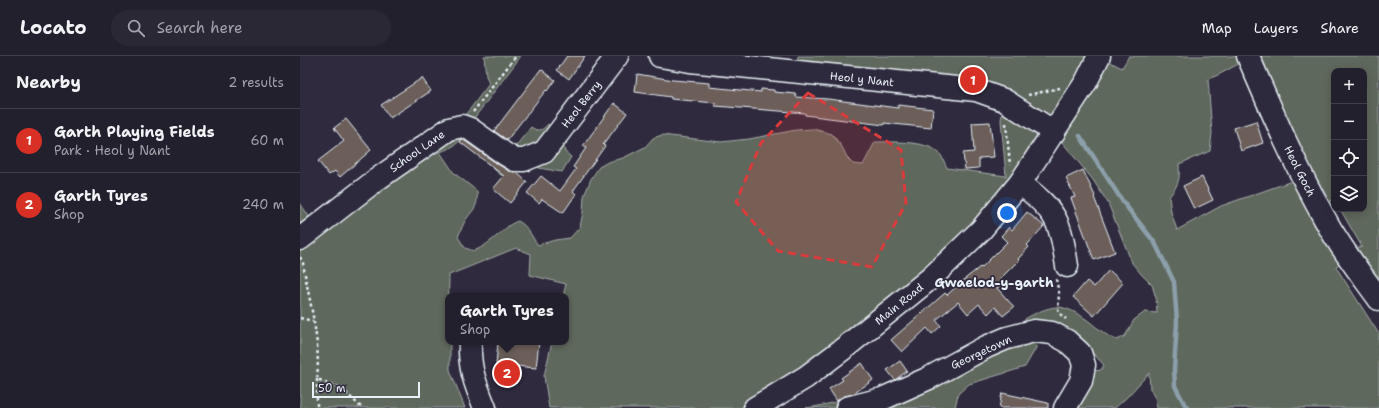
<!DOCTYPE html>
<meta charset="utf-8">
<style>
body{margin:0;font-family:"Shantell Sans",sans-serif;background:#2b2836;color:#f1f3f6}
.controls{position:absolute;right:12px;top:12px;display:grid;overflow:hidden;border-radius:8px;box-shadow:0 2px 10px #0003}
.controls button{width:36px;height:36px;display:grid;place-items:center;padding:0;border:0;border-bottom:1px solid #403e4a;background:#23202e;color:#f1f3f6;font:20px sans-serif}
.scale{position:absolute;left:12px;bottom:10px;width:108px;box-sizing:border-box;padding-left:4px;border:2px solid #e8f1f8;border-top:0;font-size:11px;line-height:14px;white-space:nowrap;color:#e8f1f8;-webkit-text-stroke:3px #2f2a3d;paint-order:stroke}
.you{position:absolute;left:707px;top:157px;width:14px;height:14px;margin:-10px;border:3px solid #fff;border-radius:50%;background:#1a73e8;box-shadow:0 0 0 6px #1a73e833}
.badge{display:grid;place-items:center;width:26px;height:26px;border-radius:50%;background:#d93025;color:#fff;font-size:13px;font-weight:700}
.pin{position:absolute;translate:-50% -50%;border:2px solid #fff;box-shadow:0 1px 4px #0006}
.popup{position:absolute;left:145px;top:237px;width:124px;height:52px;box-sizing:border-box;display:grid;place-content:center;border-radius:8px;background:#23202e;filter:drop-shadow(0 1px 3px #0005);font-size:13px;white-space:nowrap;color:#a3a3aa}
.popup b{font-size:15px;color:#f1f3f6}
.popup::after{content:'';position:absolute;left:50%;top:100%;margin-left:-8px;border:8px solid transparent;border-top-color:#23202e}
.list{margin:0;padding:0;list-style:none}
h2{display:flex;justify-content:space-between;align-items:center;height:52px;margin:0;padding:0 16px;font-size:17px}
h2 small{font-size:13px;font-weight:400;color:#a3a3aa}
.list li{display:grid;grid-template-columns:26px 1fr auto;gap:12px;align-items:center;box-sizing:border-box;height:64px;padding:0 16px;border-top:1px solid #403e4a}
.list b{display:block;font-size:15px;white-space:nowrap}
.list p{margin:0;font-size:13px;white-space:nowrap;color:#a3a3aa}
.list em{font-size:13px;font-style:normal;color:#a3a3aa}
.icon{flex:none;width:22px;height:22px;fill:none;stroke:currentColor;stroke-width:2;stroke-linecap:round;stroke-linejoin:round}
.map{position:relative;flex:none;width:1079px;height:352px;overflow:hidden}
header{display:flex;align-items:center;gap:24px;box-sizing:border-box;height:56px;padding:0 20px;background:#23202e;border-bottom:1px solid #403e4a}
header strong{font-size:19px}
nav{display:flex;gap:22px;margin-inline-start:auto;font-size:14px}
.search{width:280px;height:36px;background:#2b2836;display:flex;align-items:center;gap:10px;box-sizing:border-box;padding:0 14px;border-radius:22px;color:#a3a3aa;font-size:15px}
main{display:flex}
aside{flex:1;background:#23202e}
.map>svg:first-child{display:block}
</style>
<header>
<strong>Locato</strong>
<div class="search"><svg class="icon" aria-label="search" viewBox="0 0 24 24"><circle cx="10" cy="10" r="6"/><path d="M15 15l6 6"/></svg>Search here</div>
<nav><a>Map</a><a>Layers</a><a>Share</a></nav>
</header>
<main>
<aside>
<h2>Nearby<small>2 results</small></h2>
<ul class="list">
<li><span class="badge">1</span><div><b>Garth Playing Fields</b><p>Park · Heol y Nant</p></div><em>60 m</em></li>
<li><span class="badge">2</span><div><b>Garth Tyres</b><p>Shop</p></div><em>240 m</em></li>
</ul>
</aside>
<div class="map">
<svg width="1079" height="352" viewBox="0 0 1079 352">
<rect width="100%" height="100%" fill="#2f2a3d"/>
<filter id="ink" filterUnits="userSpaceOnUse"><feTurbulence type="fractalNoise" baseFrequency=".025" numOctaves="2"/><feDisplacementMap in="SourceGraphic" scale="8" xChannelSelector="R" yChannelSelector="G"/><feConvolveMatrix kernelMatrix="1 2 1 2 8 2 1 2 1" color-interpolation-filters="sRGB"/></filter>
<g filter="url(#ink)">
<g fill="#5f685c" stroke="#a4acaa">
<path d="M184,0H221L172,65L211,96L231,71C238,76 242,75 248,68L267,87L264,91L265,96L271,101L262,116L239,112L232,106L208,112L202,120L187,107L194,98L167,77C159,87 152,92 140,96L154,117L177,135C179,155 170,154 163,169C161,173 160,177 158,181L165,192L174,195C183,191 190,186 198,179C206,173 207,169 218,165C228,170 231,180 238,189L255,184L270,182L280,171L283,156L284,140L291,123L299,111L308,106L323,102L345,91L353,82L362,79L421,86L449,83L496,74L513,73L532,78L542,91L548,103L553,108L563,109L575,86C592,86 628,84 640,98C643,102 645,108 647,112L706,120L701,64L704,44L497,7L498,0H788L808,5L822,12L829,0H940L943,6C931,11 921,19 908,23L912,77L910,95L879,108C880,124 879,128 869,141L871,156L877,174L921,150L992,125L1028,190L1040,207L1036,211L1079,278V352H857L855,342L850,333L849,317L827,341L815,352H773L794,315L801,314L804,309L787,291L726,267L725,263C733,258 748,251 757,251C770,251 787,263 796,271C805,277 806,280 817,284L825,280L834,264L845,256L857,257L856,242L852,229L842,219L832,207L808,147L793,124L754,76L646,225L472,350L479,352H249L244,320L252,286H266V240H263L266,228L230,219L231,198L216,192L149,219L148,286H150V314L165,352H0V147L10,162L164,61L189,28L186,20Z"/>
<polygon points="953,0 1079,0 1079,240 1046,192 1062,191 1040,153 1064,153 1064,15 1034,15 1034,144 1021,147"/>
<path d="M707,282L737,286L736,292L725,311L669,328L658,338L655,352H505C518,351 531,347 544,344C600,330 653,304 707,282Z"/>
</g>
<g fill="none" stroke-linecap="round" stroke-linejoin="round">
<polyline stroke="#8c9fab" stroke-width="4.5" points="780,80 823,146 855,187 874,226 877,266 874,313 875,330 885,349 888,352"/>
</g>
<g fill="#6c5e5a" stroke="#e8f1f8">
<polygon points="267,0 285,0 269,23 257,14"/>
<polygon points="241,13 255,24 247,35 246,34 207,84 194,75"/>
<polygon points="337,18 373,24 409,27 409,31 461,36 461,33 474,34 474,36 496,38 496,41 528,43 598,52 598,49 633,53 631,72 584,67 584,69 505,59 505,57 415,50 415,47 371,43 371,41 335,36"/>
<polygon points="122,22 131,35 90,62 81,49"/>
<polygon points="314,47 327,57 303,89 305,90 273,135 276,138 263,157 242,143 239,147 227,137 241,120 260,135 276,113 273,111 286,92 283,90"/>
<polygon points="46,63 71,94 40,121 35,115 29,119 18,105 44,85 34,72"/>
<polygon points="956,65 963,87 941,95 934,72"/>
<polygon points="690,66 694,101 679,102 679,112 665,113 663,97 674,96 672,67"/>
<polygon points="162,83 199,109 209,115 216,116 227,126 210,147 193,133 204,120 160,86"/>
<polygon points="783,114 795,140 794,141 815,196 794,204 771,142 775,141 766,122"/>
<polygon points="902,121 913,144 894,153 883,130"/>
<polygon points="727,156 744,170 727,189 729,191 718,203 719,204 700,223 703,228 697,232 714,251 703,260 695,251 688,258 679,248 668,258 658,246 636,264 641,270 632,278 627,272 602,296 591,284 645,237 647,239 666,222 680,211 681,212 707,186 701,180 709,171 712,174"/>
<polygon points="809,214 823,227 794,260 773,241 787,225 794,231"/>
<polygon points="198,286 239,286 236,312 196,308"/>
<polygon points="600,305 607,315 595,324 587,314"/>
<polygon points="562,307 573,324 553,338 544,340 537,345 529,333 543,324 541,322"/>
<polygon points="702,337 748,347 748,352 699,352"/>
</g>
<g fill="none" stroke-linecap="round" stroke-linejoin="round">
<g stroke="#e8f1f8" stroke-width="25">
<g id="minor">
<polyline points="360,0 390,5 676,34 704,44 754,76"/>
<path d="M948,0C972,56 996,112 1026,165C1041,193 1061,218 1079,243"/>
<path d="M720,127C757,156 760,164 767,210"/>
<polyline points="0,183 76,124 149,73 162,70 170,73 205,98 215,104 224,104 244,96 317,0"/>
<path d="M170,286C169,313 175,327 185,352"/>
<polyline points="455,352 506,321 543,293 632,221 681,174 720,127 786,26 799,0"/>
<polyline points="547,352 582,343 629,322 686,291 707,282 734,275 752,277 767,285 780,297 784,309 781,325 765,352"/>
</g>
</g>
<g stroke="#e8f1f8" stroke-width="2.5" stroke-dasharray="3 3" stroke-linecap="butt">
<polyline points="728,39 760,32"/>
<polyline points="173,56 216,0"/>
<polyline points="706,67 710,109"/>
<path d="M0,201L3,207C9,245 21,284 17,323L41,332L62,352"/>
<polyline points="756,223 759,237 758,256 766,263"/>
<polyline points="0,262 13,265"/>
<polyline points="17,323 17,352"/>
</g>
<use href="#minor" stroke="#2f2a3d" stroke-width="22"/>
</g>
</g>
<path fill="#d83c3d" fill-opacity="0.2" stroke="#d83c3d" stroke-width="3" stroke-dasharray="8 5" stroke-linejoin="round" d="M508,37L601,94L606,147L572,211L478,195L436,146L461,87Z"/>
<g text-anchor="middle" stroke-width="3.5" stroke-linejoin="round" paint-order="stroke">
<g font-size="11" fill="#e8f1f8" stroke="#2f2a3d">
<text transform="translate(562 23) rotate(6)" y="4">Heol y Nant</text>
<text transform="translate(281 48) rotate(-52)" y="4">Heol Berry</text>
<text transform="translate(117 95) rotate(-35)" y="4">School Lane</text>
<text transform="translate(1000 115) rotate(63)" y="4">Heol Goch</text>
<text transform="translate(599 248) rotate(-39)" y="4">Main Road</text>
<text transform="translate(681 296) rotate(-25)" y="4">Georgetown</text>
</g>
<g font-size="13" font-weight="bold" fill="#e8f1f8" stroke="#2f2a3d">
<text x="694" y="231">Gwaelod-y-garth</text>
</g>
</g>
</svg>
<div class="controls">
<button>+</button>
<button>−</button>
<button><svg class="icon" aria-label="locate" viewBox="0 0 24 24"><circle cx="12" cy="12" r="6"/><path d="M12 2v4M12 18v4M2 12h4M18 12h4"/></svg></button>
<button><svg class="icon" aria-label="layers" viewBox="0 0 24 24"><path d="M12 4l9 5-9 5-9-5zM3 14l9 5 9-5"/></svg></button>
</div>
<div class="scale">50 m</div>
<div class="you"></div>
<div class="pin badge" style="left:673px;top:24px">1</div>
<div class="pin badge" style="left:207px;top:317px">2</div>
<div class="popup"><b>Garth Tyres</b>Shop</div>
</div>
</main>
